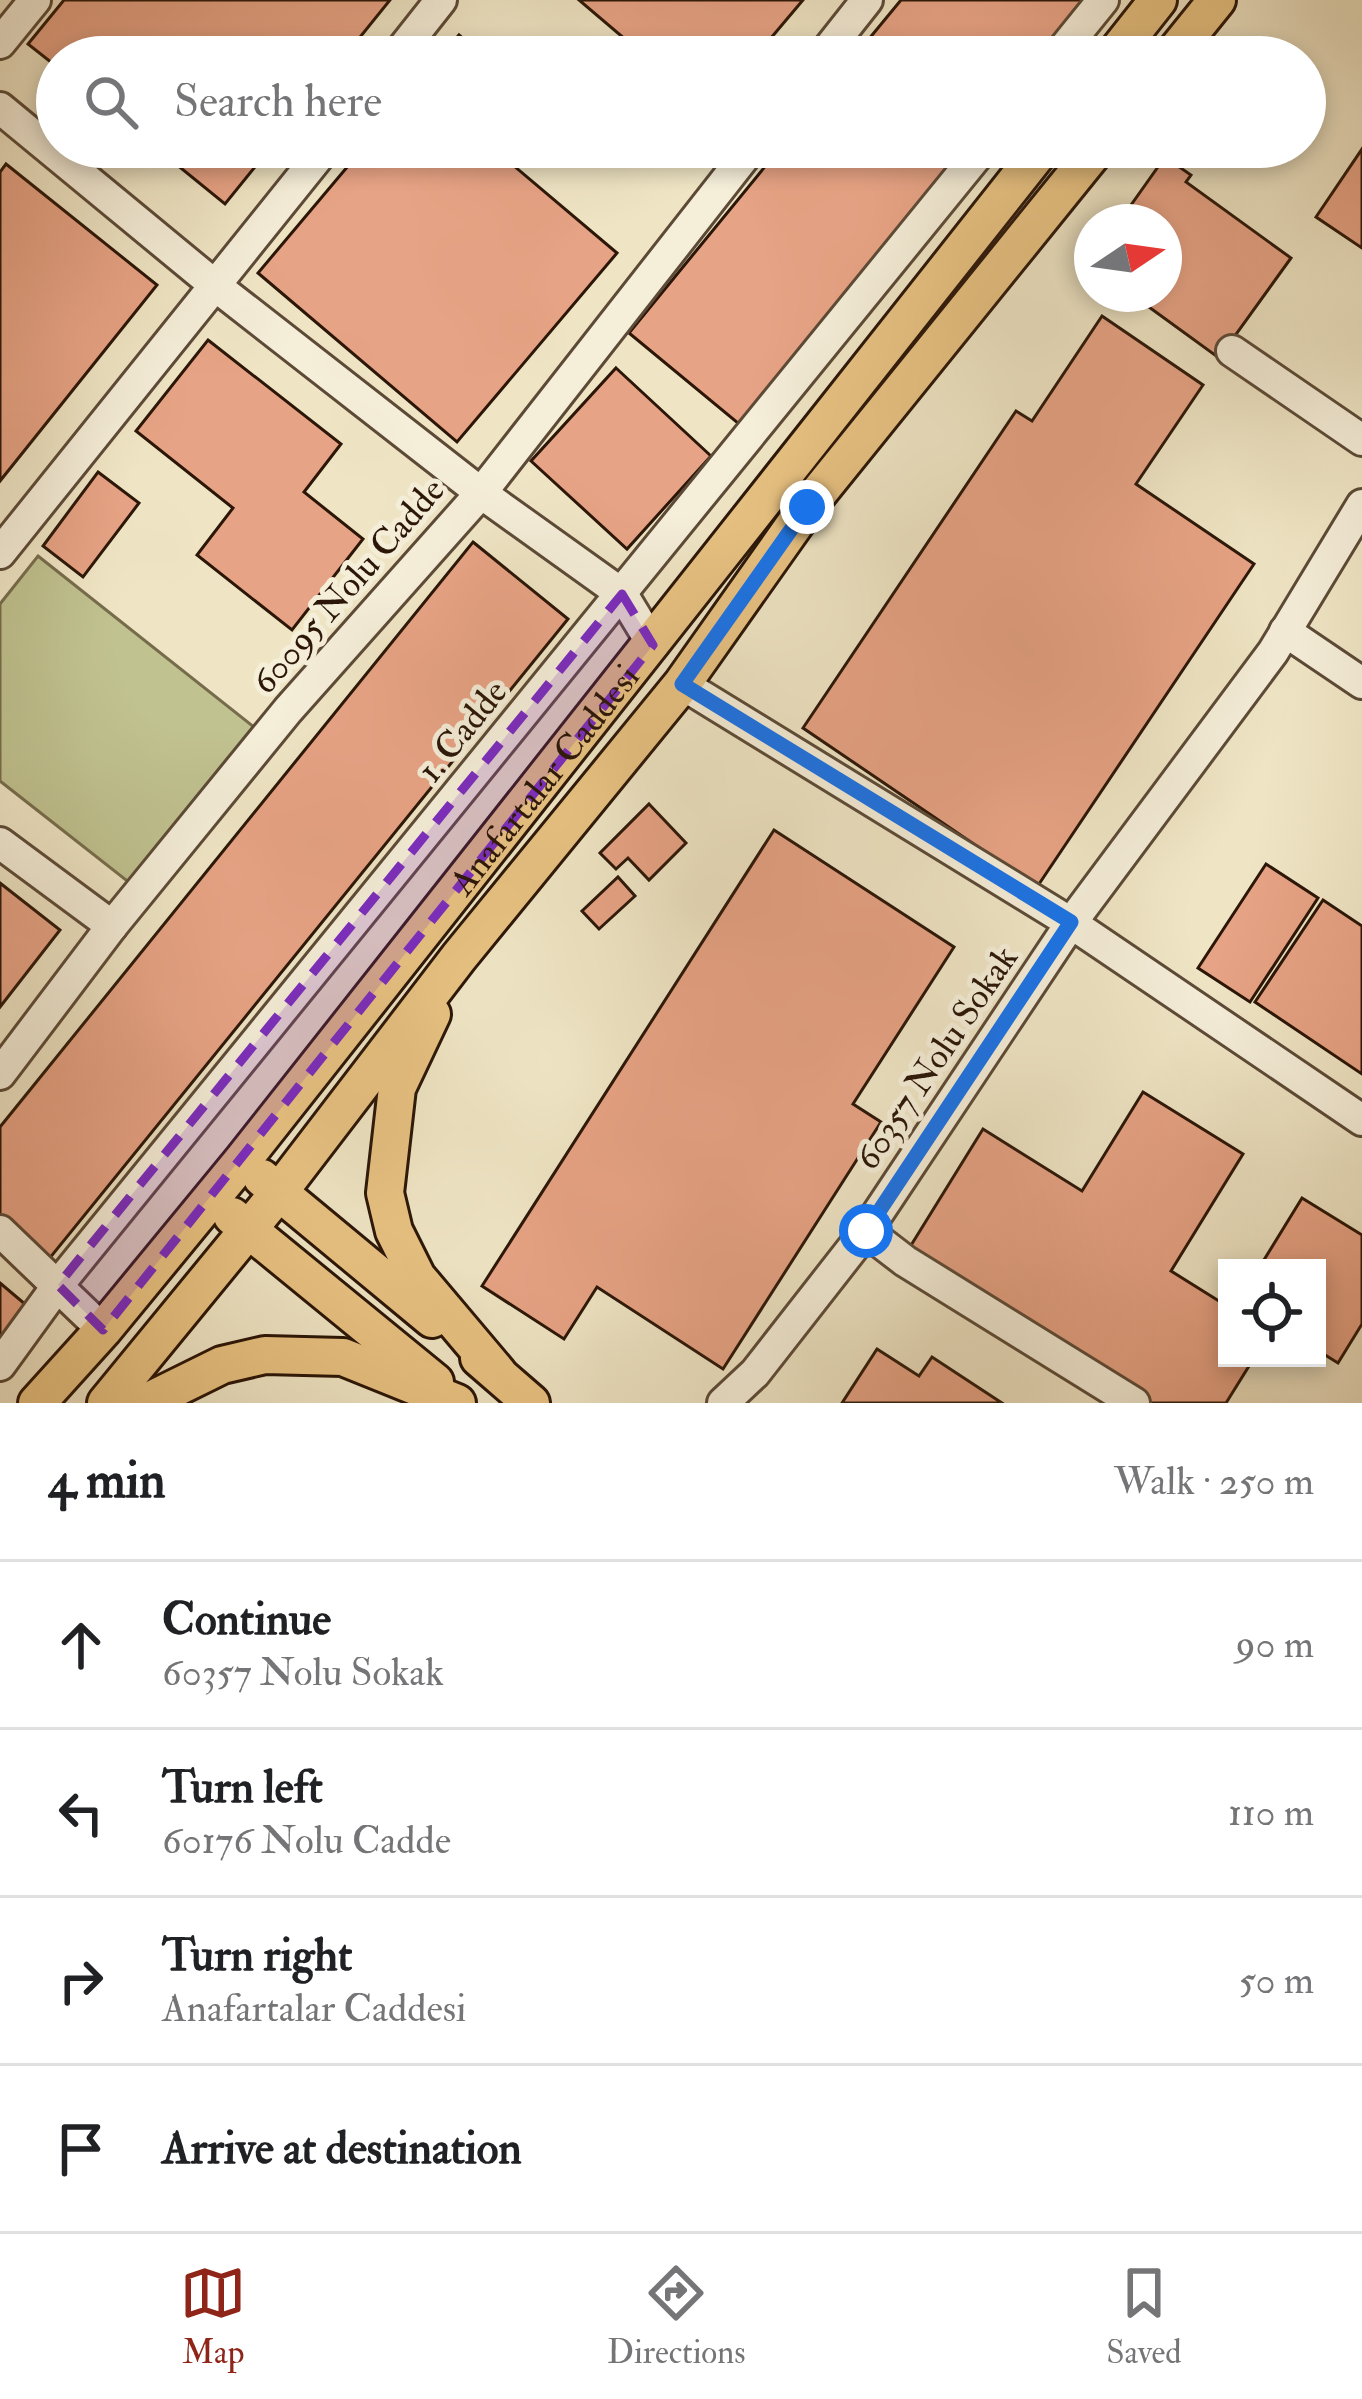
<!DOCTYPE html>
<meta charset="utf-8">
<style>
body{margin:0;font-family:"IM FELL Double Pica",serif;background:#f6f6f6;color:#202124}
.controls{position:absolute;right:36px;bottom:36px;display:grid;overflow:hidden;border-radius:0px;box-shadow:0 6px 18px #0003}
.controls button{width:108px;height:108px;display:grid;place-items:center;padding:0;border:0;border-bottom:3px solid #e0e0e0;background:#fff;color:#202124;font:60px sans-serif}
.compass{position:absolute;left:1074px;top:204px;width:108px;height:108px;border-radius:50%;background:#fff;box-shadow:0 6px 18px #0003;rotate:77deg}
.stop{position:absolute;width:36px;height:36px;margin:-27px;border:9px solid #1a73e8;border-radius:50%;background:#fff}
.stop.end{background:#1a73e8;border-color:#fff;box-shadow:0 3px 12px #0008}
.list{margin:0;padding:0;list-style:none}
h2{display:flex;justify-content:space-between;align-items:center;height:156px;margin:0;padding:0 48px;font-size:51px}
h2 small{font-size:39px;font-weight:400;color:#757577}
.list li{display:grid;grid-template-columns:78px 1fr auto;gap:36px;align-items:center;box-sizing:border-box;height:168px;padding:0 48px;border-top:3px solid #e0e0e0}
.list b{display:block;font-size:45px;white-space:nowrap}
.list p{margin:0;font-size:39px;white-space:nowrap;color:#757577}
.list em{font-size:39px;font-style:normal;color:#757577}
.icon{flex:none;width:66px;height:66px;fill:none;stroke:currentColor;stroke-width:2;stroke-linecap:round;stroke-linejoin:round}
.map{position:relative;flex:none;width:1362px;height:1403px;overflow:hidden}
.search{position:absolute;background:#fff;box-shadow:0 6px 18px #0003;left:36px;right:36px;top:36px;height:132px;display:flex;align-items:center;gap:30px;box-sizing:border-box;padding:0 42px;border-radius:66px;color:#757577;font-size:45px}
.sheet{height:828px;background:#fff}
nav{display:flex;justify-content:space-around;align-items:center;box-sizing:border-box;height:168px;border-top:3px solid #e0e0e0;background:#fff;font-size:33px;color:#757577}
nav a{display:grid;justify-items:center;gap:6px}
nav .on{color:#8f2418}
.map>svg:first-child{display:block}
</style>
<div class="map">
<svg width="1362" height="1403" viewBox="0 0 1362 1403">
<rect width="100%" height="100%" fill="#efe5c5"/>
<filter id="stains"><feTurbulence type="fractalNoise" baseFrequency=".00167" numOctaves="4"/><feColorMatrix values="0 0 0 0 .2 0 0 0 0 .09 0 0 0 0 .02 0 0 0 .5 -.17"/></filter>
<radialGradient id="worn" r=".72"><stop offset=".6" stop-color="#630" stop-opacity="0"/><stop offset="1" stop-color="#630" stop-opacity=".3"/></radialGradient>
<polygon fill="#c0c290" stroke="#766c4c" stroke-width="3" points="38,556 254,727 131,884 0,781 0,604"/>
<g fill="#e7a385" stroke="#2b1608" stroke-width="3">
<polygon points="64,0 390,0 344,57 57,57 57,67 28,44"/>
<polygon points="579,0 803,0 755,57 646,57"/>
<polygon points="901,0 1086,0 1039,57 854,57"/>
<polygon points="459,35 484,57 440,57"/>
<polygon points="155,147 271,147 225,204"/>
<polygon points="364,147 517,147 507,160 617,253 457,442 258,273"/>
<polygon points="781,147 966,147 739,424 629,333"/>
<polygon points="1362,149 1362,248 1316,217"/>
<polygon points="1165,157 1191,175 1186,182 1291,258 1219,358 1131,294 1164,294 1164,222 1119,222"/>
<polygon points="6,164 157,285 0,481 0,172"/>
<polygon points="1102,316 1203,385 1136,484 1254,564 1037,887 803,728 1016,411 1032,421"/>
<polygon points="208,340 341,444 304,492 363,539 292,630 197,555 233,508 136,431"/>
<polygon points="616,368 711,456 627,549 531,461"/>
<polygon points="98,472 139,503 83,577 43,546"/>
<polygon points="473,542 568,619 49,1259 0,1219 0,1127"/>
<polygon points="649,804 686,843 649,880 628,858 616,869 600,853"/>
<polygon points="774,830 954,947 853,1104 881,1122 723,1369 597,1287 564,1339 482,1286"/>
<polygon points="1266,864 1318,898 1250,1002 1198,968"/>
<polygon points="618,877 635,896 599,929 582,911"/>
<polygon points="0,883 60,930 0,1007"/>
<polygon points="1323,900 1362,926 1362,1074 1255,1002"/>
<polygon points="1143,1092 1243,1154 1171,1271 1227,1306 1227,1358 1254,1358 1226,1403 1143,1403 905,1255 983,1129 1082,1191"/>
<polygon points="1302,1198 1362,1235 1362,1324 1338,1363 1317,1350 1317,1268 1259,1268"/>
<polygon points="0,1283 32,1310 0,1349"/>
<polygon points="877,1349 919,1376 932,1357 1002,1403 842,1403"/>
</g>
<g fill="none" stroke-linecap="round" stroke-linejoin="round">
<g stroke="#5c4a37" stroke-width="36">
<g id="minor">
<polyline points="0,43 35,0"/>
<polyline points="396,57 441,0"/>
<polyline points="822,57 867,0"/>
<polyline points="1057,57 1103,0"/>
<polyline points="0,108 217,287 481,493 622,594 653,645"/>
<polyline points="1232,351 1362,440"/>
<polyline points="0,553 326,147"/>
<polyline points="1285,631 1362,683"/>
<polyline points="682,684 1071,923 1362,1120"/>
<polyline points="0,843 112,926"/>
<polyline points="0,1074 112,926 288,710 481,493 752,147"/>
<polyline points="0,1231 103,1330"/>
<polyline points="866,1231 905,1261 1134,1403"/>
<polyline points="0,1365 58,1285 984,147"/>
<polyline points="723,1403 755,1373 866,1231 1071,923 1273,652 1362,505"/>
</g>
</g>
<g stroke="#2b1608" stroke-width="42">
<g id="major">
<polyline points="1113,57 1158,0"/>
<polyline points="1171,57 1217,0"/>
<polyline points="432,1014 397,1088 385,1193 394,1231 417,1277 498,1373"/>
<polyline points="262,1178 432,1319"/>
<polyline points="232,1216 435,1382"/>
<polyline points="479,1358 531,1403"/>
<path id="s1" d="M37,1403L103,1330L242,1161L1043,147"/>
<polyline points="106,1403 279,1192 459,957 682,684 807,507 1098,147"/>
<polyline points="145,1403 222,1365 265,1355 343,1357 457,1403"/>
</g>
</g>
<use href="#minor" stroke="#f5eed9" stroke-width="30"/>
<use href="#major" stroke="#e8c282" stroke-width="36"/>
</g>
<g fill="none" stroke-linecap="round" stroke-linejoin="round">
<polyline stroke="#1a73e8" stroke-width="15" points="807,507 682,684 1071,922 866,1231"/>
</g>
<path fill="#7b2cbf" fill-opacity="0.2" stroke="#7b2cbf" stroke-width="9" stroke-dasharray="24 15" stroke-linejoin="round" d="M622,594L653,645L103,1330L58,1285Z"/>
<g text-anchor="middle" stroke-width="10" stroke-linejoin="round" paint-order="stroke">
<g font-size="36" fill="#2b1608" stroke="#f5eed9">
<text transform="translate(347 585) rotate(-49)" y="13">60095 Nolu Cadde</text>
<text transform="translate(461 730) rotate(-51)" y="13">1. Cadde</text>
<text dy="13" stroke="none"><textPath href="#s1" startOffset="804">Anafartalar Caddesi</textPath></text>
<text transform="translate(935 1057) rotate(-56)" y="13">60357 Nolu Sokak</text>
</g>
</g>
<rect width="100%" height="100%" filter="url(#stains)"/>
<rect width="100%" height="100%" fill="url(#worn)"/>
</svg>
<div class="controls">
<button><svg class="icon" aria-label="locate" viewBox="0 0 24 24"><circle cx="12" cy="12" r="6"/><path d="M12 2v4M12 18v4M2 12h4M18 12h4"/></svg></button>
</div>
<svg class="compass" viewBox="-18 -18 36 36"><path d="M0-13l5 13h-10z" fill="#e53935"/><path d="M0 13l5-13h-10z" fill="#757577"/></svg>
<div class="stop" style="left:866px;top:1231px"></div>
<div class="stop end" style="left:807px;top:507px"></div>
<div class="search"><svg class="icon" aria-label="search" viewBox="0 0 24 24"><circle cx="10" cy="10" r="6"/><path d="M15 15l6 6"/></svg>Search here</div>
</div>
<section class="sheet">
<h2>4 min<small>Walk · 250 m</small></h2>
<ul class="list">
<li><svg class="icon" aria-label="ahead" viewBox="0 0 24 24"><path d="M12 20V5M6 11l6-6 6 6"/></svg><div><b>Continue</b><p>60357 Nolu Sokak</p></div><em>90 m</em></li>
<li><svg class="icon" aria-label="left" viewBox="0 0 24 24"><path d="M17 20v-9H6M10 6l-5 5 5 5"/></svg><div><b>Turn left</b><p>60176 Nolu Cadde</p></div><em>110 m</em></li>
<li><svg class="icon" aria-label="right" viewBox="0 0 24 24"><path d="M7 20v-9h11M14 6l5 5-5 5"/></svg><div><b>Turn right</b><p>Anafartalar Caddesi</p></div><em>50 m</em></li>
<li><svg class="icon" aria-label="arrive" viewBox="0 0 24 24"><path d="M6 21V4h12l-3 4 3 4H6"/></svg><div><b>Arrive at destination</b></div></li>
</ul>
</section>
<nav>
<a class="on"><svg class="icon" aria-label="map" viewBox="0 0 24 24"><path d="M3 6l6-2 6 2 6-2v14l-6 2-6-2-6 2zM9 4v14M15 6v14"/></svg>Map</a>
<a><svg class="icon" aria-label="directions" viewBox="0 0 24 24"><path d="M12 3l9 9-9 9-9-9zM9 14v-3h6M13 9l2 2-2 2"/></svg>Directions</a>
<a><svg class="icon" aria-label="saved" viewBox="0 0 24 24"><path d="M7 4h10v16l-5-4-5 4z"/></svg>Saved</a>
</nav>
